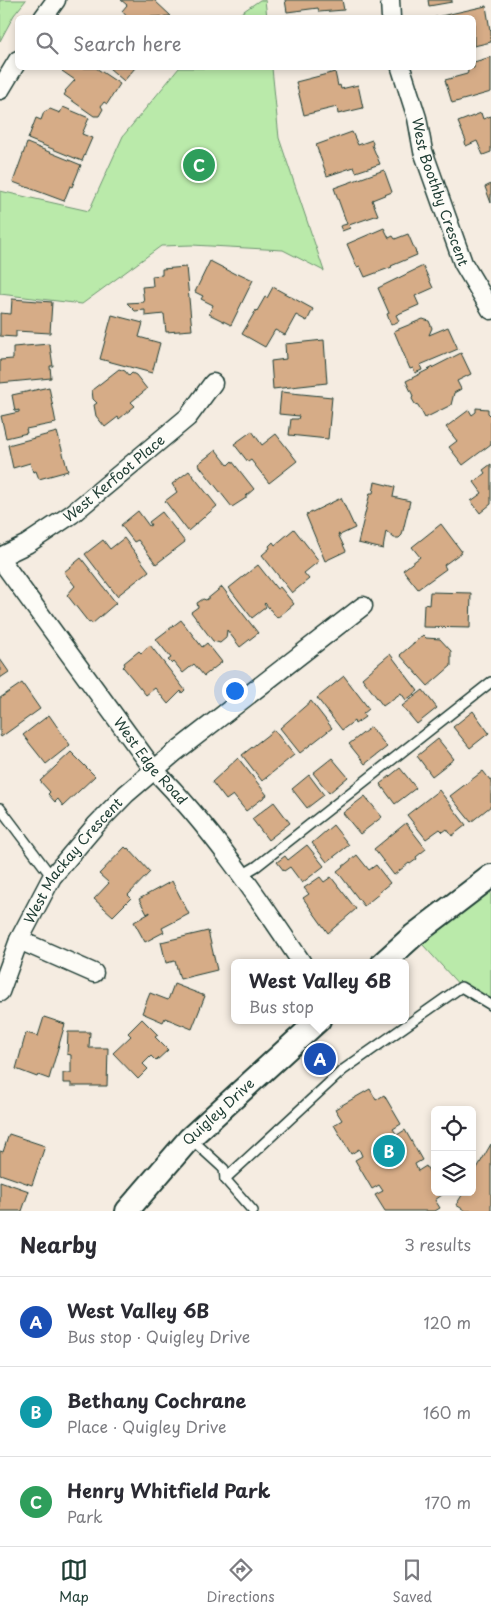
<!DOCTYPE html>
<meta charset="utf-8">
<style>
body{margin:0;font-family:"Playpen Sans",sans-serif;background:#f7f7f7;color:#2b2b33}
.controls{position:absolute;right:15px;bottom:15px;display:grid;overflow:hidden;border-radius:8px;box-shadow:0 2px 8px #0003}
.controls button{width:45px;height:45px;display:grid;place-items:center;padding:0;border:0;border-bottom:1px solid #e1e1e2;background:#fff;color:#2b2b33;font:25px sans-serif}
.you{position:absolute;left:234px;top:690px;width:18px;height:18px;margin:-12px;border:4px solid #fff;border-radius:50%;background:#1a73e8;box-shadow:0 0 0 8px #1a73e833}
.badge{display:grid;place-items:center;width:32px;height:32px;border-radius:50%;background:#1f3d34;color:#fff;font-size:16px;font-weight:700}
.pin{position:absolute;translate:-50% -50%;border:2px solid #fff;box-shadow:0 1px 5px #0006}
.popup{position:absolute;left:231px;top:959px;width:178px;height:65px;box-sizing:border-box;display:grid;place-content:center;border-radius:8px;background:#fff;filter:drop-shadow(0 1px 4px #0005);font-size:16px;white-space:nowrap;color:#7c7c81}
.popup b{font-size:19px;color:#2b2b33}
.popup::after{content:'';position:absolute;left:50%;top:100%;margin-left:-10px;border:10px solid transparent;border-top-color:#fff}
.list{margin:0;padding:0;list-style:none}
h2{display:flex;justify-content:space-between;align-items:center;height:65px;margin:0;padding:0 20px;font-size:21px}
h2 small{font-size:16px;font-weight:400;color:#7c7c81}
.list li{display:grid;grid-template-columns:32px 1fr auto;gap:15px;align-items:center;box-sizing:border-box;height:90px;padding:0 20px;border-top:1px solid #e1e1e2}
.list b{display:block;font-size:19px;white-space:nowrap}
.list p{margin:0;font-size:16px;white-space:nowrap;color:#7c7c81}
.list em{font-size:16px;font-style:normal;color:#7c7c81}
.icon{flex:none;width:28px;height:28px;fill:none;stroke:currentColor;stroke-width:2;stroke-linecap:round;stroke-linejoin:round}
.map{position:relative;flex:none;width:491px;height:1211px;overflow:hidden}
.search{position:absolute;background:#fff;box-shadow:0 2px 8px #0003;left:15px;right:15px;top:15px;height:55px;display:flex;align-items:center;gap:12px;box-sizing:border-box;padding:0 18px;border-radius:8px;color:#7c7c81;font-size:19px}
.sheet{height:335px;background:#fff}
nav{display:flex;justify-content:space-around;align-items:center;box-sizing:border-box;height:70px;border-top:1px solid #e1e1e2;background:#fff;font-size:14px;color:#7c7c81}
nav a{display:grid;justify-items:center;gap:2px}
nav .on{color:#1f3d34}
.map>svg:first-child{display:block}
</style>
<div class="map">
<svg width="491" height="1211" viewBox="0 0 491 1211">
<rect width="100%" height="100%" fill="#f5ece1"/>
<filter id="ink" filterUnits="userSpaceOnUse"><feTurbulence type="fractalNoise" baseFrequency=".02" numOctaves="2"/><feDisplacementMap in="SourceGraphic" scale="10" xChannelSelector="R" yChannelSelector="G"/><feConvolveMatrix kernelMatrix="1 2 1 2 8 2 1 2 1" color-interpolation-filters="sRGB"/></filter>
<g filter="url(#ink)">
<g fill="#baeaaa" stroke="#6c946f">
<polygon points="0,0 26,0 14,15 0,41"/>
<polygon points="260,0 265,0 267,17 235,17"/>
<polygon points="179,68 272,68 279,138 324,271 283,250 192,245 161,246 82,304 0,294 0,191 89,211 123,136"/>
<polygon points="491,876 491,1005 461,987 414,935"/>
</g>
<g fill="#d6ac87" stroke="#1f3d34">
<polygon points="121,0 154,0 171,16 128,18 122,11 127,5"/>
<polygon points="285,0 342,0 344,10 319,12 318,8 287,12"/>
<polygon points="428,0 452,0 452,2 429,6"/>
<polygon points="486,6 490,30 491,29 491,42 474,46 474,18 432,18"/>
<polygon points="491,57 491,92 452,103 445,80 467,74 468,72 467,68 474,68 474,62"/>
<polygon points="65,68 96,68 120,84 107,104 104,102 101,106 103,109 99,116 94,116 64,95 66,92 65,91 75,80 62,71"/>
<polygon points="109,68 135,68 124,81"/>
<polygon points="335,72 338,86 340,85 341,89 358,85 363,108 338,114 337,107 304,115 296,82"/>
<polygon points="63,107 89,118 82,134 92,138 82,161 28,139 36,118 41,120 44,112 50,109 60,113"/>
<polygon points="481,113 483,119 491,116 491,152 483,155 477,141 466,146 465,142 466,141 458,122"/>
<polygon points="352,132 358,145 372,140 373,144 372,145 380,164 356,172 354,167 327,176 316,145"/>
<polygon points="27,143 81,165 72,187 70,186 64,201 13,182"/>
<polygon points="384,170 392,192 372,200 378,215 349,225 350,228 342,231 340,226 347,224 334,188"/>
<polygon points="491,184 491,203 485,187"/>
<polygon points="384,228 389,238 393,236 395,239 408,234 417,255 391,266 392,267 365,277 360,266 357,267 347,244"/>
<polygon points="210,261 237,275 238,273 253,280 231,325 209,314 213,305 201,299 203,296 195,292"/>
<polygon points="423,266 433,288 415,296 419,305 396,315 399,321 391,325 387,314 389,313 378,288"/>
<polygon points="186,267 192,330 166,332 164,314 145,316 145,310 135,311 127,303 144,302 142,287 153,286 152,276 162,275 162,269"/>
<polygon points="273,287 313,309 307,321 296,315 285,335 275,330 265,347 242,334 256,310 257,311 265,297 267,298"/>
<polygon points="12,299 52,302 50,333 16,331 16,337 0,336 0,313 11,314"/>
<polygon points="112,315 143,323 139,337 160,343 152,373 100,359"/>
<polygon points="423,319 429,321 432,328 429,335 448,327 458,349 420,365 422,370 415,373 413,368 410,369 394,331"/>
<polygon points="324,340 327,383 273,389 271,361 286,359 285,344"/>
<polygon points="49,344 50,346 53,366 50,366 51,378 0,383 0,360 13,359 13,347"/>
<polygon points="461,353 471,374 457,381 461,389 454,393 451,405 425,418 418,405 415,404 412,399 413,396 406,381"/>
<polygon points="119,369 125,371 129,376 132,373 136,375 147,389 131,402 135,406 119,419 118,417 105,427 96,416 94,405 97,403 93,399 92,390"/>
<polygon points="49,387 56,423 26,429 27,433 6,438 1,416 19,412 19,410 15,411 12,395"/>
<polygon points="281,392 332,397 328,439 289,435 291,419 298,419 299,416 279,414"/>
<polygon points="476,408 488,409 488,413 491,416 491,444 463,465 449,447 457,441 446,427 469,410 472,415 476,412"/>
<polygon points="252,431 262,445 276,434 297,461 269,483 251,460 248,462 234,444"/>
<polygon points="57,432 68,471 39,479 36,471 33,472 30,463 13,468 8,445"/>
<polygon points="216,450 228,465 232,461 254,489 246,496 246,498 232,507 198,464"/>
<polygon points="491,464 491,504 480,513 471,501 482,493 474,482 485,473 483,470"/>
<polygon points="189,471 217,506 188,531 165,501 177,492 172,484"/>
<polygon points="375,482 395,487 393,497 410,501 402,535 399,538 394,538 386,531 383,549 358,543 370,493 373,493"/>
<polygon points="341,498 355,528 340,535 338,534 346,551 325,561 306,515"/>
<polygon points="138,511 149,526 151,525 149,522 162,512 185,542 156,564 138,540 134,542 121,525"/>
<polygon points="441,524 462,552 444,565 446,569 418,589 403,570 420,557 412,547"/>
<polygon points="294,529 319,561 304,573 309,579 292,593 262,555 270,548 269,546 273,542 275,545"/>
<polygon points="124,538 149,571 117,596 85,554 103,540 110,549"/>
<polygon points="81,558 116,603 92,624 91,622 89,623 67,595 75,586 64,572"/>
<polygon points="258,565 277,589 280,587 294,604 277,618 265,603 264,604 266,607 252,618 229,588"/>
<polygon points="222,587 258,633 240,647 227,630 226,638 220,643 213,641 191,612 198,607 197,603 203,599 206,600"/>
<polygon points="430,592 471,593 470,628 423,627 424,604 429,605"/>
<polygon points="181,620 202,647 207,643 222,662 204,676 194,664 183,673 174,662 172,664 168,660 171,658 156,639"/>
<polygon points="423,635 426,638 440,639 451,651 451,666 428,686 400,655"/>
<polygon points="150,645 185,690 182,693 181,691 168,704 155,688 146,695 123,667 125,665 124,663 139,651 141,653"/>
<polygon points="390,654 418,691 406,700 401,693 383,706 362,678"/>
<polygon points="0,659 9,672 0,678"/>
<polygon points="344,676 369,709 363,714 365,717 355,724 354,721 342,730 317,698"/>
<polygon points="22,683 40,709 1,737 0,735 0,698"/>
<polygon points="423,690 437,708 417,724 402,706"/>
<polygon points="311,701 332,728 300,753 280,728"/>
<polygon points="473,711 489,733 470,748 453,727"/>
<polygon points="49,715 70,745 46,764 23,735"/>
<polygon points="371,727 387,747 365,764 349,744"/>
<polygon points="274,730 294,755 262,781 242,755"/>
<polygon points="438,739 454,759 432,776 417,756"/>
<polygon points="71,752 95,776 63,806 58,799 55,802 48,794 50,792 40,781"/>
<polygon points="238,758 267,795 246,811 233,795 226,800 212,782"/>
<polygon points="332,758 348,777 329,793 313,773"/>
<polygon points="400,768 416,788 395,804 380,784"/>
<polygon points="483,771 491,781 491,806 471,822 450,796"/>
<polygon points="309,775 324,795 307,808 292,789"/>
<polygon points="439,790 466,825 452,836 447,829 443,832 440,829 426,839 407,815"/>
<polygon points="365,796 382,817 360,834 343,813"/>
<polygon points="274,802 290,823 268,840 252,819"/>
<polygon points="406,823 426,849 416,857 417,859 410,864 409,863 394,875 374,849"/>
<polygon points="333,825 349,845 327,862 312,843"/>
<polygon points="307,845 324,866 302,883 290,867 284,871 277,862 285,856 288,860"/>
<polygon points="125,847 127,849 128,848 150,872 128,895 131,898 113,916 94,899 109,883 99,874"/>
<polygon points="357,855 369,870 376,865 390,883 379,892 380,893 364,906 337,871"/>
<polygon points="320,877 324,882 331,877 356,909 328,933 303,898 309,894 304,888"/>
<polygon points="172,881 189,914 162,928 164,932 145,942 134,922 150,913 150,912 147,914 139,899"/>
<polygon points="208,931 217,970 180,979 175,961 166,963 161,942"/>
<polygon points="174,984 205,996 192,1029 165,1018 163,1022 142,1013 150,993 168,1000"/>
<polygon points="44,1017 65,1024 49,1079 38,1075 37,1077 16,1069 26,1033 38,1036"/>
<polygon points="142,1019 158,1035 155,1037 168,1050 156,1061 151,1056 143,1064 148,1069 138,1079 113,1053 131,1036 128,1033"/>
<polygon points="68,1032 90,1032 89,1048 108,1048 107,1086 71,1086 71,1083 63,1083 63,1073 71,1073 71,1055 67,1054"/>
<polygon points="370,1089 376,1100 384,1095 401,1124 393,1129 397,1135 405,1130 422,1160 415,1164 418,1171 426,1166 435,1182 435,1192 441,1192 442,1195 435,1200 440,1208 435,1211 385,1211 375,1195 383,1191 379,1185 372,1189 355,1160 362,1156 359,1149 351,1154 334,1125 342,1120 335,1109"/>
<polygon points="9,1134 45,1146 32,1185 0,1174 0,1151 3,1152"/>
<polygon points="491,1144 491,1211 466,1211 456,1205 464,1192 472,1192 472,1177"/>
<polygon points="0,1181 29,1191 22,1211 0,1211"/>
</g>
<g fill="none" stroke-linecap="round" stroke-linejoin="round">
<g stroke="#1f3d34" stroke-width="12">
<g id="service">
<polyline points="0,808 52,877"/>
<polyline points="242,875 257,866 491,682"/>
<polyline points="190,1138 224,1169 225,1179 253,1211"/>
<polyline points="225,1179 343,1070 461,987 491,1005"/>
</g>
</g>
<g stroke="#1f3d34" stroke-width="21">
<g id="minor">
<polyline points="390,0 391,18"/>
<polyline points="43,18 56,0"/>
<path id="s1" d="M401,68L417,118L423,151L463,263L491,310"/>
<polyline points="0,90 18,60"/>
<path id="s2" d="M0,557L27,544L72,514L188,417L213,383"/>
<path id="s3" d="M0,559L154,770C211,827 257,896 302,963"/>
<polyline points="19,940 94,973"/>
<path id="s4" d="M0,992L19,940L52,877L96,825L126,794L174,753L363,606"/>
</g>
</g>
<g stroke="#1f3d34" stroke-width="26">
<g id="tertiary">
<polyline points="383,963 414,935 491,876"/>
<path id="s5" d="M127,1211L190,1138L319,1020"/>
</g>
</g>
<use href="#service" stroke="#fdfcf7" stroke-width="9"/>
<use href="#minor" stroke="#fdfcf7" stroke-width="18"/>
<use href="#tertiary" stroke="#fdfcf7" stroke-width="22"/>
</g>
</g>
<g text-anchor="middle" stroke-width="4.5" stroke-linejoin="round" paint-order="stroke">
<g font-size="14" fill="#1f3d34" stroke="#fdfcf7">
<text dy="5" stroke="none"><textPath href="#s1" startOffset="130">West Boothby Crescent</textPath></text>
<text dy="5" stroke="none"><textPath href="#s2" startOffset="139">West Kerfoot Place</textPath></text>
<text dy="5" stroke="none"><textPath href="#s3" startOffset="252">West Edge Road</textPath></text>
<text dy="5" stroke="none"><textPath href="#s4" startOffset="152">West Mackay Crescent</textPath></text>
<text dy="5" stroke="none"><textPath href="#s5" startOffset="135">Quigley Drive</textPath></text>
</g>
</g>
</svg>
<div class="controls">
<button><svg class="icon" aria-label="locate" viewBox="0 0 24 24"><circle cx="12" cy="12" r="6"/><path d="M12 2v4M12 18v4M2 12h4M18 12h4"/></svg></button>
<button><svg class="icon" aria-label="layers" viewBox="0 0 24 24"><path d="M12 4l9 5-9 5-9-5zM3 14l9 5 9-5"/></svg></button>
</div>
<div class="you"></div>
<div class="pin badge" style="left:320px;top:1059px;background:#1a4fb4">A</div>
<div class="popup"><b>West Valley 6B</b>Bus stop</div>
<div class="pin badge" style="left:389px;top:1151px;background:#0f9aa8">B</div>
<div class="pin badge" style="left:199px;top:165px;background:#2e9e5b">C</div>
<div class="search"><svg class="icon" aria-label="search" viewBox="0 0 24 24"><circle cx="10" cy="10" r="6"/><path d="M15 15l6 6"/></svg>Search here</div>
</div>
<section class="sheet">
<h2>Nearby<small>3 results</small></h2>
<ul class="list">
<li><span class="badge" style="background:#1a4fb4">A</span><div><b>West Valley 6B</b><p>Bus stop · Quigley Drive</p></div><em>120 m</em></li>
<li><span class="badge" style="background:#0f9aa8">B</span><div><b>Bethany Cochrane</b><p>Place · Quigley Drive</p></div><em>160 m</em></li>
<li><span class="badge" style="background:#2e9e5b">C</span><div><b>Henry Whitfield Park</b><p>Park</p></div><em>170 m</em></li>
</ul>
</section>
<nav>
<a class="on"><svg class="icon" aria-label="map" viewBox="0 0 24 24"><path d="M3 6l6-2 6 2 6-2v14l-6 2-6-2-6 2zM9 4v14M15 6v14"/></svg>Map</a>
<a><svg class="icon" aria-label="directions" viewBox="0 0 24 24"><path d="M12 3l9 9-9 9-9-9zM9 14v-3h6M13 9l2 2-2 2"/></svg>Directions</a>
<a><svg class="icon" aria-label="saved" viewBox="0 0 24 24"><path d="M7 4h10v16l-5-4-5 4z"/></svg>Saved</a>
</nav>
